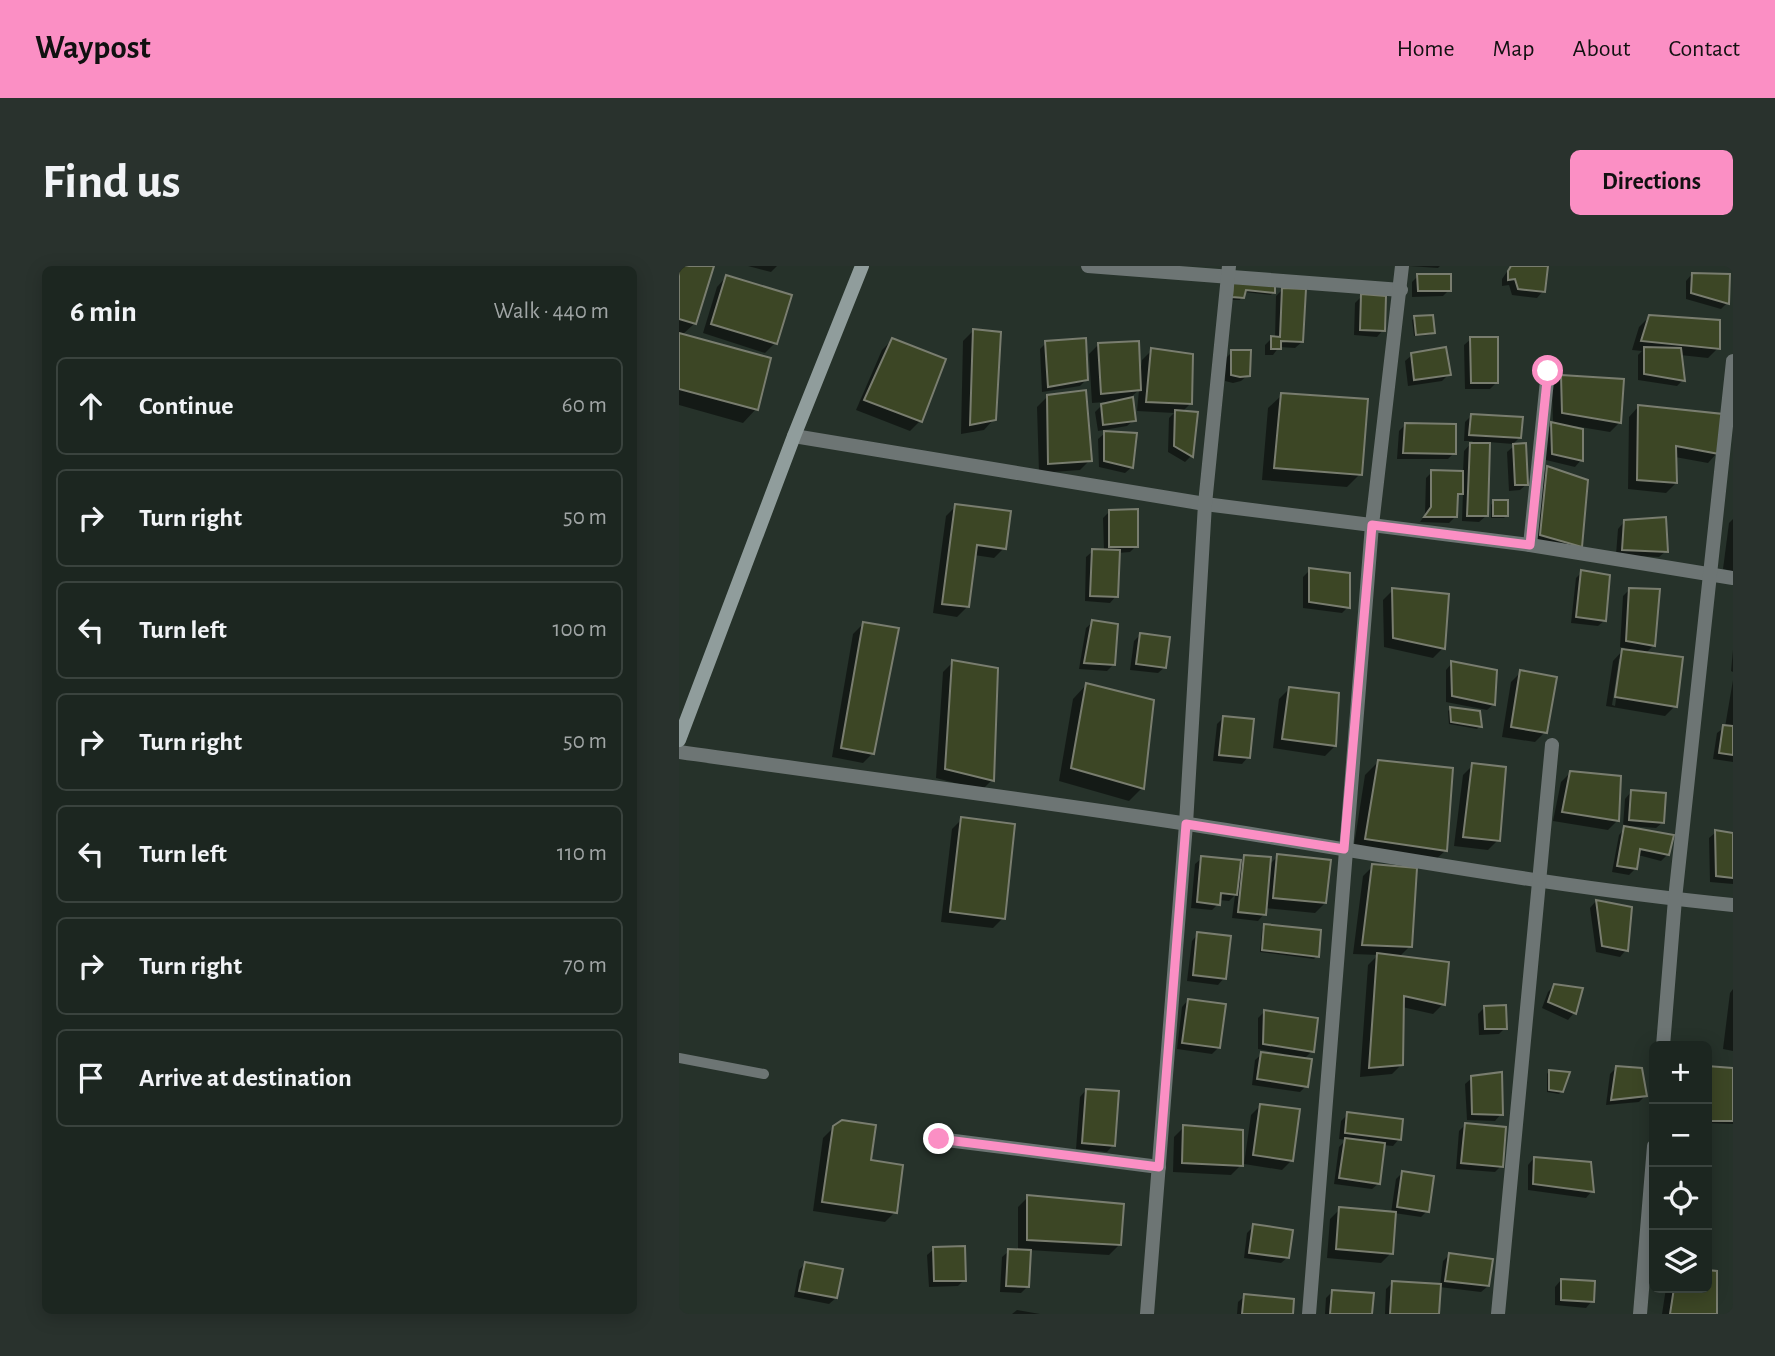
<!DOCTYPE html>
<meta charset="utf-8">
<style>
body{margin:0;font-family:"Alegreya Sans",sans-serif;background:#29322d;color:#f1f3f6}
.controls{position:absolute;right:21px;bottom:21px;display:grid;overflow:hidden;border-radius:10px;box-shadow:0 4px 18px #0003}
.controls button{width:63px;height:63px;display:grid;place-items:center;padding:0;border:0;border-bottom:2px solid #3a433e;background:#1c2620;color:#f1f3f6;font:35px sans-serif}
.stop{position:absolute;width:21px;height:21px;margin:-16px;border:5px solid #fb8fc4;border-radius:50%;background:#fff}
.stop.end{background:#fb8fc4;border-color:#fff;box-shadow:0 2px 7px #0008}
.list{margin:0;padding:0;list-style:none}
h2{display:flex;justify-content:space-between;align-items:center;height:91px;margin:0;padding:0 28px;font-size:30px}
h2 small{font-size:23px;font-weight:400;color:#a0a5a5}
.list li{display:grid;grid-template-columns:46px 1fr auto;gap:21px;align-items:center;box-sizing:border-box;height:98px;margin:0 14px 14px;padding:0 14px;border:2px solid #3a433e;border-radius:10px}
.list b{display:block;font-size:26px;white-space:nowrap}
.list em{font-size:23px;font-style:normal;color:#a0a5a5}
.icon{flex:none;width:38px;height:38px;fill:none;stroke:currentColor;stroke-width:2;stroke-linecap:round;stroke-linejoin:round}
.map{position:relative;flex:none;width:1054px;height:1048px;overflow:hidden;border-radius:10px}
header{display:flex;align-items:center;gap:42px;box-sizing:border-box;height:98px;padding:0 35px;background:#fb8fc4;color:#111}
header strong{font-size:33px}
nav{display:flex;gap:38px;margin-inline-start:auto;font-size:24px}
.intro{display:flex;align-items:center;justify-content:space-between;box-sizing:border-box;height:168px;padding:0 42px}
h1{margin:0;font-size:49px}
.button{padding:18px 32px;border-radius:10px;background:#fb8fc4;color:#111;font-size:24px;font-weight:700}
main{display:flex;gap:42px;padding:0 42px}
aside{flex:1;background:#1c2620;border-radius:10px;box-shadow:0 4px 18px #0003}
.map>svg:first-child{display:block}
</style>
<header>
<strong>Waypost</strong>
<nav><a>Home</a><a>Map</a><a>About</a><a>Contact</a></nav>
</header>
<div class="intro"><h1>Find us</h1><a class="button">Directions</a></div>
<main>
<aside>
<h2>6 min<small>Walk · 440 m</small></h2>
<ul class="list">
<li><svg class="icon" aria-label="ahead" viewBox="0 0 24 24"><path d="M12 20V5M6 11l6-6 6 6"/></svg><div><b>Continue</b></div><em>60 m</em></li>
<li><svg class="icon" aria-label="right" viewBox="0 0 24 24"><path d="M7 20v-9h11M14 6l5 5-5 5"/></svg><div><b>Turn right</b></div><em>50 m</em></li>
<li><svg class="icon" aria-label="left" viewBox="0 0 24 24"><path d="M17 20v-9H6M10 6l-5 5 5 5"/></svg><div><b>Turn left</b></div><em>100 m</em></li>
<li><svg class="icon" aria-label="right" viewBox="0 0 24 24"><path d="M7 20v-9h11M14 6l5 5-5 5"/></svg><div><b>Turn right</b></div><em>50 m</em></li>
<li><svg class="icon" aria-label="left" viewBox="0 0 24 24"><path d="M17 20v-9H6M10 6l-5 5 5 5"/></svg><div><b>Turn left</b></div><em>110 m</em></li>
<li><svg class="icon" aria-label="right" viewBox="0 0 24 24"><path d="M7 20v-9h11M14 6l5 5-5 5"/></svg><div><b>Turn right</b></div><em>70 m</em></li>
<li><svg class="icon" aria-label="arrive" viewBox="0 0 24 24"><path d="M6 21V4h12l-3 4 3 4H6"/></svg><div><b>Arrive at destination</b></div></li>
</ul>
</aside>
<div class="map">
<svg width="1054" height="1048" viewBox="0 0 1054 1048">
<rect width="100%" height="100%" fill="#26322a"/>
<g fill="#0007" fill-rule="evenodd">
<polygon points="0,0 33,0 16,57 3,69 77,143 64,157 0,139"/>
<polygon points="69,0 98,0 92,6"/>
<polygon points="730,0 761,0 759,2"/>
<polygon points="832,0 868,0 864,25 858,32 833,29 830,19 823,20 823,13"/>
<polygon points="1013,8 1048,37 1042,43 1007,33 1007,15"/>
<polygon points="739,10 770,24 764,30 733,31 733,16"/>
<polygon points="47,11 96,77 86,87 24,67 38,21"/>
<polygon points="552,20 594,26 592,29 565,26 561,34 551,34"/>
<polygon points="604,23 623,76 616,82 600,81 594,89 586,89 586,79 593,72 596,72 597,30"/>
<polygon points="683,30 704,64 698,71 675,69 676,37"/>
<polygon points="970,51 1039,82 1029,92 1001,89 1004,114 998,120 959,114 959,89 963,85 953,84 960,61"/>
<polygon points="736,52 754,67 751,69 735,70 733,54"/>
<polygon points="294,65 315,153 305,164 282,168 284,75"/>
<polygon points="792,73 817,117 811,123 786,123 785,79"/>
<polygon points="213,74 241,155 231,165 177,144 203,84"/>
<polygon points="367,77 407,114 401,120 363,126 361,83"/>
<polygon points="420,78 459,102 462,102 463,94 473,84 512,137 503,146 517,147 512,190 506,196 489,186 490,152 495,147 458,145 460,124 452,131 455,154 448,160 419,165 416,146 426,136 413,137 410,88"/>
<polygon points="553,86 569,109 562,115 554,117 546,115 547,92"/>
<polygon points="733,89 770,108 763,115 729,120 726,95"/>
<polygon points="883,111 941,156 931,166 895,160 902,194 896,201 867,194 867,164 874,157 873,121"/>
<polygon points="603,129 681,208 668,221 583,214 589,142"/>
<polygon points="368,131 411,194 401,204 360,207 358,141"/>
<polygon points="959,141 1038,187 1029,197 996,191 997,217 987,227 949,223 950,151"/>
<polygon points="792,150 841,171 834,178 809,176 807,250 800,256 783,255 784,225 777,232 777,250 770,257 741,256 746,249 747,212 753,206 784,206 785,185 794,175 785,175 786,156"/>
<polygon points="727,158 775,187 769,193 718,193 720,165"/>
<polygon points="426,167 453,201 446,207 420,201 419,173"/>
<polygon points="835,180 848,218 841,224 830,225 828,186"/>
<polygon points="868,202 901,280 852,279 858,212"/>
<polygon points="814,236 828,249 825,252 812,252 812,239"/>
<polygon points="277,240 325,282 315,292 295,289 288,341 278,351 254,347 267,250"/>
<polygon points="430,246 457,280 451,286 439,287 437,330 431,337 406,335 407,291 414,285 425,285 424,252"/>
<polygon points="1054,253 1054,305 1044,303 1050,257"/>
<polygon points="945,256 987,285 980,291 937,289 939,263"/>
<polygon points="631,304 669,341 663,347 624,342 624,311"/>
<polygon points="903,306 926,354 919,360 892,357 897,312"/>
<polygon points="714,324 764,382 754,392 705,381 704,334"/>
<path d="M950,324L975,379L966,388L996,440L986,450L927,440L934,395L946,382L941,381L944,330ZM940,393H943L936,440L933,439Z"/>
<polygon points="414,356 434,399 428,405 400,403 407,362"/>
<polygon points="184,358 194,487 184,497 153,491 174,368"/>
<polygon points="461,369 486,401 479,407 451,404 455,375"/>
<polygon points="1054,384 1054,406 1052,405"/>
<polygon points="274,396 313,514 303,524 257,512 264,406"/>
<polygon points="773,397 815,438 808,444 767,436 767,404"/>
<polygon points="842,406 866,466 856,476 823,471 832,416"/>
<polygon points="1054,414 1054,496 1034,493 1038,467 1046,461"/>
<polygon points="407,419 463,522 450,535 380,515 394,433"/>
<polygon points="610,423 656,480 646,490 594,482 600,433"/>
<polygon points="771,443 801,460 798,463 770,458 769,445"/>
<polygon points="544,452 569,491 563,498 534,495 538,458"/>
<polygon points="699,496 767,584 753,597 674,586 686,509"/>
<polygon points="794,499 819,574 809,584 775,580 784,509"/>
<polygon points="892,506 939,554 929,564 874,555 882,516"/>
<polygon points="952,526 984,556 977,562 950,560 950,563 989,588 982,595 959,589 957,602 950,609 933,606 940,569 948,560 944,560 946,533"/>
<polygon points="283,553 324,652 314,662 262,656 273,563"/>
<polygon points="1037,566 1054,569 1054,618 1031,616 1030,572"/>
<polygon points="599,590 646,637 636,647 586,642 585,648 579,655 553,652 556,629 550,635 540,634 539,638 533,644 512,642 516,598 523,592 561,595 565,591 590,599"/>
<polygon points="694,600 731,680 719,692 764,738 754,748 723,741 723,798 713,808 681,811 689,699 699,689 674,688 684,610"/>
<polygon points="917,635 947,684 941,691 917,686 911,642"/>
<polygon points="586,660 638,690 635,693 581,686 583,663"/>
<polygon points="519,668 545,712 539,719 508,715 513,675"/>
<polygon points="875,720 902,723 895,747 889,754 863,742 869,726"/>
<polygon points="1054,723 1054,785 1044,783 1051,727"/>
<polygon points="509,734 540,781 533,788 498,783 503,741"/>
<polygon points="806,741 826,762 820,768 800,769 799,748"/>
<polygon points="585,746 633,785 624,794 627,820 621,826 573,819 576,794 583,788 605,791 605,788 579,783 579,752"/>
<polygon points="938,801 967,829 960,836 927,839 931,808"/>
<polygon points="1028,802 1054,804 1054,858 1028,857"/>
<polygon points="870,805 883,825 880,828 868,826 868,808"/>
<polygon points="793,812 822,848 816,855 788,854 786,818"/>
<polygon points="407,824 434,879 428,886 397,883 401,831"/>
<polygon points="582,839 613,894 603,904 565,898 572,849"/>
<polygon points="669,848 720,873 714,880 704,879 700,917 693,923 655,918 660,881 667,874 660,873 662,855"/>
<polygon points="786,859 822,900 816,906 777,903 780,865"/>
<polygon points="155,861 190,896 216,946 206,956 134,945 144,872"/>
<polygon points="505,861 562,899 552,909 494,906 495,871"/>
<polygon points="855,892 913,925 907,932 849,924 849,899"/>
<polygon points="723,907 748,945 742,951 715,947 712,987 702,997 648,992 651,953 661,943 712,947 717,913"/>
<polygon points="349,931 440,979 430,989 350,984 349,1020 342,1027 321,1026 323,991 330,985 339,985 339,941"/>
<polygon points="575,960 609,991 602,997 565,992 568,967"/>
<polygon points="255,983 285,1014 279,1020 250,1021 248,989"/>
<polygon points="771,988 809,1020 802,1026 760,1021 759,1048 706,1048 707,1023 713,1017 761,1020 764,995"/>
<polygon points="126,998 157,1032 150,1038 115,1031 120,1004"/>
<polygon points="1028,1006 1036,1007 1036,1048 983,1048 987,1022 1028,1022"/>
<polygon points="882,1014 913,1035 907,1042 876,1039 876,1021"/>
<polygon points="654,1025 691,1048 646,1048 647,1032"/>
<polygon points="566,1030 612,1048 558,1048 559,1036"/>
<polygon points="338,1044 361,1048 333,1048"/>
</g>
<g fill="#3c4625" stroke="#797d6f" stroke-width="2">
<polygon points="0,0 35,0 17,58 0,53"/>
<polygon points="832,0 869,0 866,26 839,23 836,13 829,14 829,5"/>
<polygon points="1013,7 1051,8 1050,38 1012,27"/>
<polygon points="738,8 772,8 772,25 739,25"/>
<polygon points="47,9 113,29 98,78 32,58"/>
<polygon points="554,15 596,18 596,27 567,24 565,32 553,31"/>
<polygon points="603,22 627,23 624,76 602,75 602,83 592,83 592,70 601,71"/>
<polygon points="682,28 707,30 706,65 681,64"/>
<polygon points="754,49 756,67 737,69 735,50"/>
<polygon points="970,49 1041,54 1041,83 962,75"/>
<polygon points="294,63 322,66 317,154 291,159"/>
<polygon points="0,67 92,92 79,144 0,123"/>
<polygon points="791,71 819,71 819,117 792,117"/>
<polygon points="213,72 267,93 243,156 185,134"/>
<polygon points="407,72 409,114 369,121 366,75"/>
<polygon points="460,75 462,124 422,128 419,77"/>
<polygon points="767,81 772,109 735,114 732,87"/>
<polygon points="965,81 1002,82 1006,115 965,108"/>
<polygon points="472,82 514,88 513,138 467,136"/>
<polygon points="552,84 572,84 571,110 561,111 552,109"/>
<polygon points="882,109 945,113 942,157 883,147"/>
<polygon points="407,124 413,195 369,198 368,129"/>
<polygon points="602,127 689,133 683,209 595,202"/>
<polygon points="454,131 457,155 424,159 422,138"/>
<polygon points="959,139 1044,148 1040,188 997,180 998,217 958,214"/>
<polygon points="496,144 519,146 514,191 495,180"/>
<polygon points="792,148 844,151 842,172 790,169"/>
<polygon points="872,156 904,163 904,195 873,188"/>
<polygon points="726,157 777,158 777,188 724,187"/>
<polygon points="425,165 458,167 454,202 425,195"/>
<polygon points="791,177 811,177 809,250 788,250"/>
<polygon points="847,177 849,219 836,219 834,178"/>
<polygon points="868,200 909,214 903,281 861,269"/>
<polygon points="752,204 784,205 784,228 779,228 778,251 745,251 752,241"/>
<rect x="814" y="234" width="15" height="16"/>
<polygon points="276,238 332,245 327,283 298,279 290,341 263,338"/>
<polygon points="459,243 459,281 430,281 430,244"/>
<polygon points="987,251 989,286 943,284 945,254"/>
<polygon points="413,283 441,284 439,331 411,330"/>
<polygon points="630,302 671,307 671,342 630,336"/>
<polygon points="902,304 931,309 927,355 897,351"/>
<polygon points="713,322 770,328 766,383 714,372"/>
<polygon points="950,322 981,323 976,380 947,375"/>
<polygon points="413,354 439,358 436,399 405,397"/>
<polygon points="184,356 220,362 195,488 162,482"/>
<polygon points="461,367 491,371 487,402 457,398"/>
<polygon points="943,383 1004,391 998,441 936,431"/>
<polygon points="273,394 319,402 315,515 266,503"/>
<polygon points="772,395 818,404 816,439 773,430"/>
<polygon points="841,404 878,411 868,467 832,461"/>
<polygon points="407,417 475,434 465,523 392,502"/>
<polygon points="610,421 660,427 657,480 603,473"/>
<polygon points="771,441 801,445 803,461 772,456"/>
<polygon points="544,450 575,453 571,492 540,489"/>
<polygon points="1044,459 1054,460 1054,489 1040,487"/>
<polygon points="699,494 774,502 768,585 686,573"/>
<polygon points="793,497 827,501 821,575 784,571"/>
<polygon points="891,505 942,510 940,555 883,546"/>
<polygon points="952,524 987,527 985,557 950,554"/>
<polygon points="282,551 336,558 326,653 271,646"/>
<polygon points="945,560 995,569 990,589 961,583 958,603 938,600"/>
<polygon points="1036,564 1054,567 1054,612 1037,610"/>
<polygon points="598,588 652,594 647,637 594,632"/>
<polygon points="565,589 592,591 587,649 559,646"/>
<polygon points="522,590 562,594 558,629 542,627 541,639 518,636"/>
<polygon points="693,598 738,602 733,681 683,679"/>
<polygon points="917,634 953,641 949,685 923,680"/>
<polygon points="585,658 642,664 640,691 583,684"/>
<polygon points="518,666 552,670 547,713 514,709"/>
<polygon points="698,687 770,696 766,739 725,730 724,799 690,802"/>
<polygon points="875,718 904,722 897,748 869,736"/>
<polygon points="509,733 547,738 541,782 503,777"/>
<polygon points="827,739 828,763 806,763 805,740"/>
<polygon points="585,744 639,752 635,786 584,778"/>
<polygon points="582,786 633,793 629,821 578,813"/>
<polygon points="937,800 963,802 968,830 932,834"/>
<polygon points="1028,800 1054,802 1054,855 1028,855"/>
<polygon points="870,804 891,806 884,826 870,824"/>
<polygon points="823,806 824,849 793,848 792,810"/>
<polygon points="407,823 440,825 436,880 403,877"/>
<polygon points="581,838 621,843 614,895 574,889"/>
<polygon points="668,846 724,853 722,874 666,867"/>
<polygon points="163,854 197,859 192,894 224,899 218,947 143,936 154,860"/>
<polygon points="786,857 827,861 824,901 782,897"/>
<polygon points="504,859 564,864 564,900 503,897"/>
<polygon points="666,872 706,877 701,918 660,912"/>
<polygon points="855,891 912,896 915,926 854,918"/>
<polygon points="723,905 755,910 750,946 718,941"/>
<polygon points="348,929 445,938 442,979 348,974"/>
<polygon points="660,941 717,946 714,988 657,983"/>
<polygon points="574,958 614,964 610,992 570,987"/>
<polygon points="286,980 287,1015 255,1015 254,981"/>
<polygon points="329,983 352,984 350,1021 327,1020"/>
<polygon points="770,987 814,993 810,1020 766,1015"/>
<polygon points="126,996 164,1003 158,1032 120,1025"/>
<polygon points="1028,1004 1038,1005 1038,1048 991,1048 995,1022 1028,1022"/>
<polygon points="882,1013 916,1015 915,1036 882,1034"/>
<polygon points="713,1015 762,1018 760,1048 711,1048"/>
<polygon points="653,1024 695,1027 693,1048 651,1048"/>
<polygon points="565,1028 615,1033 614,1048 563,1048"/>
</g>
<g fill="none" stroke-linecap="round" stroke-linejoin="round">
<polyline stroke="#6d7574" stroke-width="10" points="0,792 85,808"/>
<g stroke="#6d7574" stroke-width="14">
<polyline points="409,0 722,24"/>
<polyline points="115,170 526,238 851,279 1054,312"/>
<polyline points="851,279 869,105"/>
<path d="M0,486C170,510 339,532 509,558C690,586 871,621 1054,639"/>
<polyline points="984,780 996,633 1054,95"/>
<polyline points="260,873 480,901"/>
<polyline points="468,1048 507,558 526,238 550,0"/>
<polyline points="630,1048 693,259 723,0"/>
<polyline points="819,1048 873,479"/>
<polyline points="961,1048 975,880"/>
</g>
<polyline stroke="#909d9c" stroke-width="14" points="0,474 115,170 183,0"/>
</g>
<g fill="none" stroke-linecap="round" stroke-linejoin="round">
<polyline stroke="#fb8fc4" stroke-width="9" points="260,873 480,901 507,558 665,583 693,259 851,279 869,105"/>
</g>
</svg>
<div class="controls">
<button>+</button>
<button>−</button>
<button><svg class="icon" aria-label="locate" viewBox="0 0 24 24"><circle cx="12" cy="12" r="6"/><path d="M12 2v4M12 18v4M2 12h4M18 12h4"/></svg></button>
<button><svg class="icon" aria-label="layers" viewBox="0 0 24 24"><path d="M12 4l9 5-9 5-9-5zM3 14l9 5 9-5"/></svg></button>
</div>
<div class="stop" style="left:869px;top:105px"></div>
<div class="stop end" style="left:260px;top:873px"></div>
</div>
</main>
